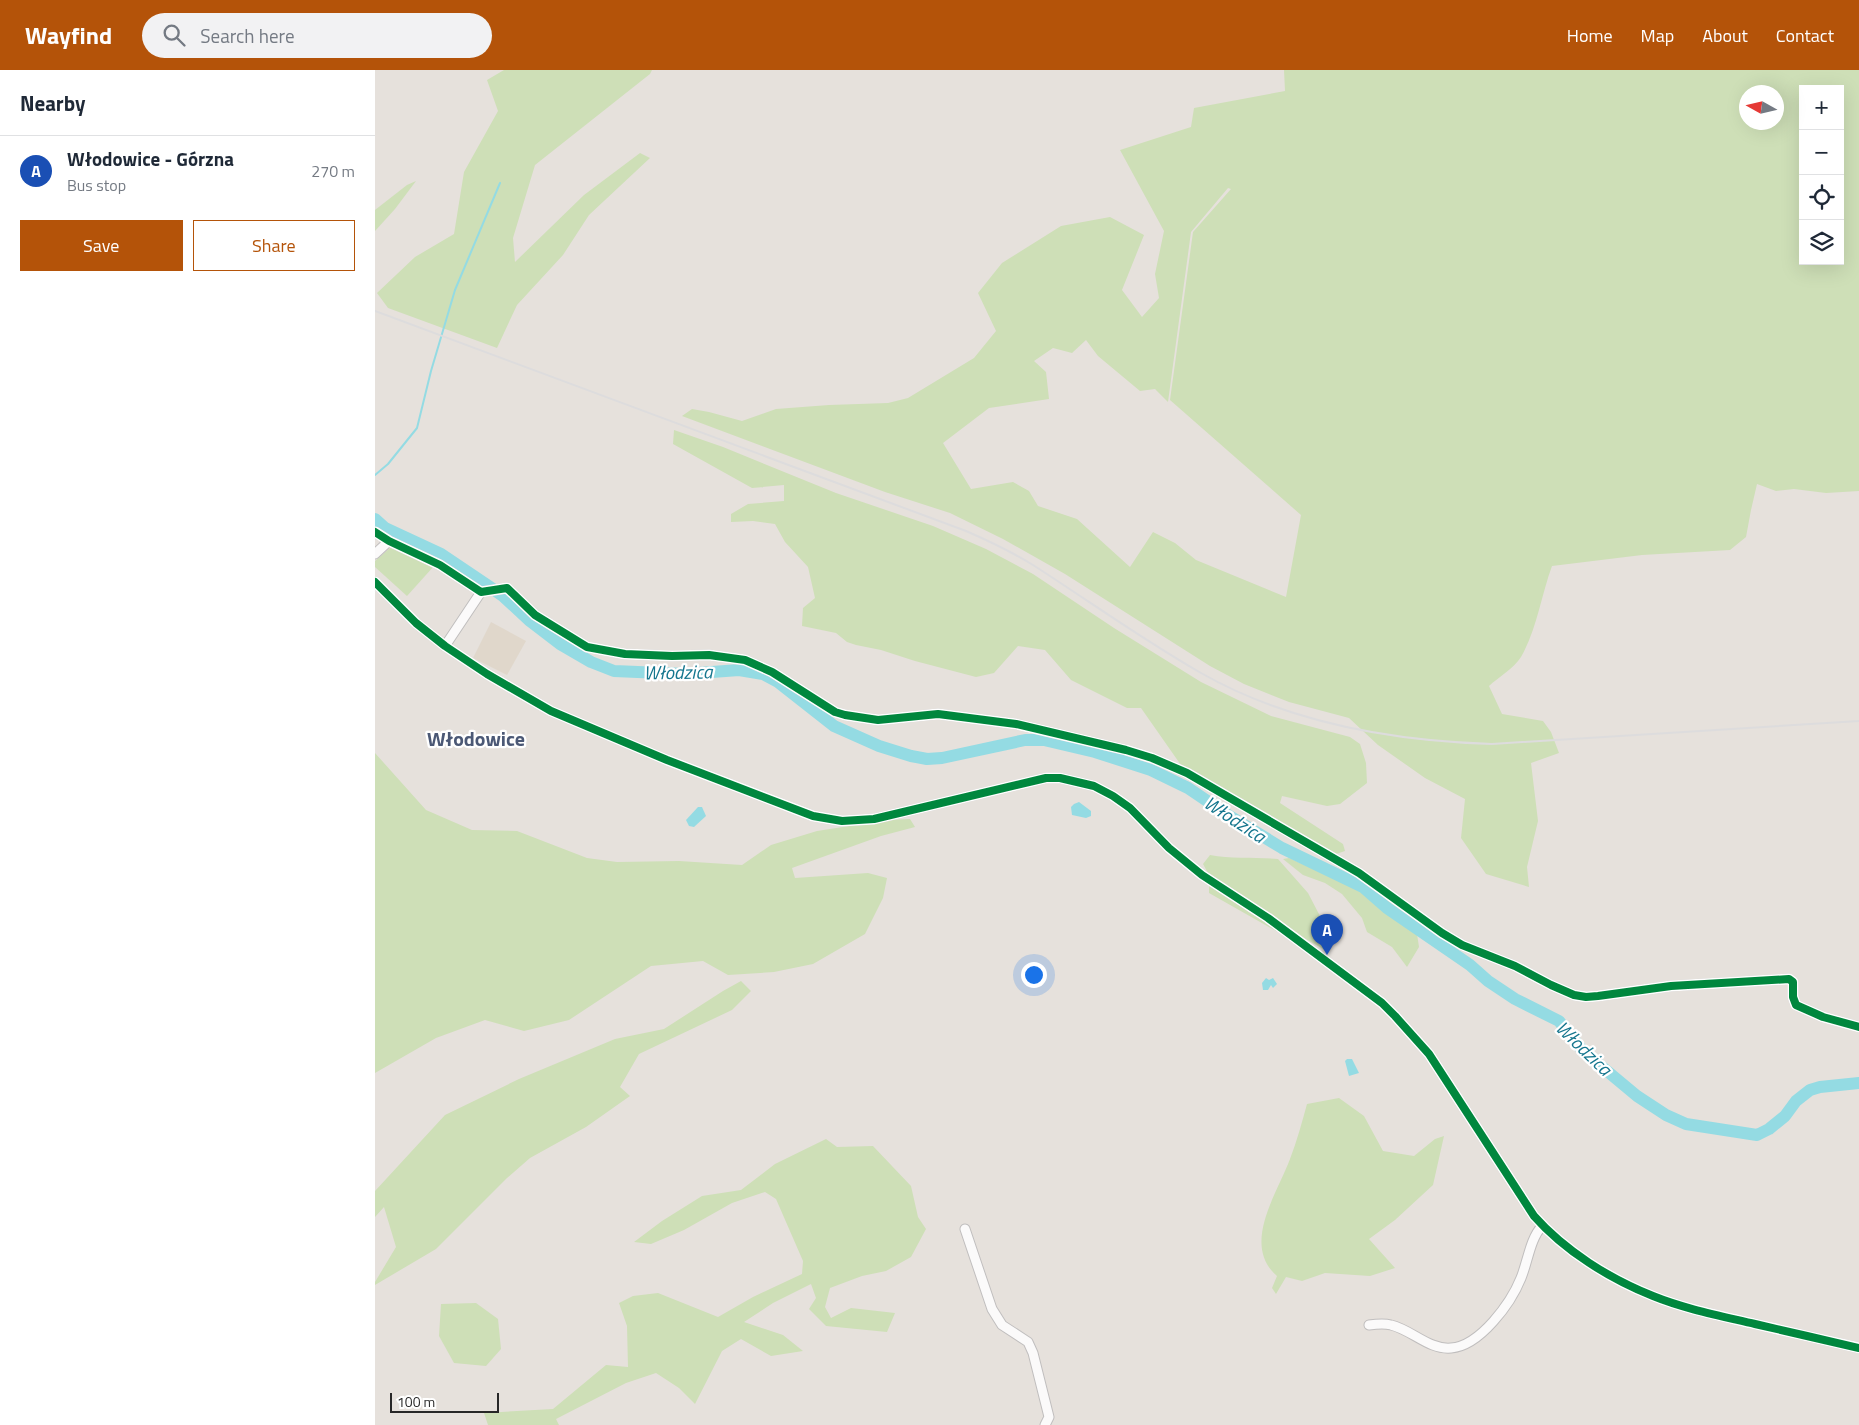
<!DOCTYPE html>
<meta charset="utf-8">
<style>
body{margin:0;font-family:"Titillium Web",sans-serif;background:#f2f2f3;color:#1f2937}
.controls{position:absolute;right:15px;top:15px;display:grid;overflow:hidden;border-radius:0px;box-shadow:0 5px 20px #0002}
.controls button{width:45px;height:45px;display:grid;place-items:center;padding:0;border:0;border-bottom:1px solid #e0e1e3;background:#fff;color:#1f2937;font:25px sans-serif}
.compass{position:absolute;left:1364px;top:15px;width:45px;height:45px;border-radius:50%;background:#fff;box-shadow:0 5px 20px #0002;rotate:278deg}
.scale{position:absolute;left:15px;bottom:12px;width:109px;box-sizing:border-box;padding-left:5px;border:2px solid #272727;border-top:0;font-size:14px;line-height:18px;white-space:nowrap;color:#272727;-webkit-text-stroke:4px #fff;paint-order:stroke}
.you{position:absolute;left:658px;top:904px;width:18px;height:18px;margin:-12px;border:4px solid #fff;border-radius:50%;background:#1a73e8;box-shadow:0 0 0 8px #1a73e833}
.badge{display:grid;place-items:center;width:32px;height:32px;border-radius:50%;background:#b45309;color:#fff;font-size:16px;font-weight:700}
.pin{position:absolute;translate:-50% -41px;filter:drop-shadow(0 1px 2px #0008)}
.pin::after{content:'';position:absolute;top:26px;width:18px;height:15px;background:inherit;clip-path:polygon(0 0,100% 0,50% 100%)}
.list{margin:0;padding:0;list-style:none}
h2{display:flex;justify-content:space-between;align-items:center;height:65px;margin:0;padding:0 20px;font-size:21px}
h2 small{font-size:16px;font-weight:400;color:#747a83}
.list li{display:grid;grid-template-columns:32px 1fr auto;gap:15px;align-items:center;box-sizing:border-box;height:70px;padding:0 20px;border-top:1px solid #e0e1e3}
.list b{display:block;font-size:19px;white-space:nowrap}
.list p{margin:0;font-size:16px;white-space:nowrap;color:#747a83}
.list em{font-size:16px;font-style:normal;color:#747a83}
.actions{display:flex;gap:10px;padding:15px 20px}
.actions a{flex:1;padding:11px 0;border:1px solid #b45309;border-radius:0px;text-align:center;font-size:18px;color:#b45309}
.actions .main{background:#b45309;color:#fff}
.icon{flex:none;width:28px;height:28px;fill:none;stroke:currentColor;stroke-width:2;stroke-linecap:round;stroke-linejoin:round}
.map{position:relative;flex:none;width:1484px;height:1355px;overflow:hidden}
header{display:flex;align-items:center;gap:30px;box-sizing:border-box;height:70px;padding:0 25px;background:#b45309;color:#fff}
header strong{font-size:24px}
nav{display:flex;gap:28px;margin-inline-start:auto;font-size:18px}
.search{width:350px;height:45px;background:#f2f2f3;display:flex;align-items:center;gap:12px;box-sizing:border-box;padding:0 18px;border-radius:28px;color:#747a83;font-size:19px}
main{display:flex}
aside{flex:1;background:#fff}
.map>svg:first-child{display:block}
</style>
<header>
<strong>Wayfind</strong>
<div class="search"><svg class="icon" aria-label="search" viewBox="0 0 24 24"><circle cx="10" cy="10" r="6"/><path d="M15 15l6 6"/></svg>Search here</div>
<nav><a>Home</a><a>Map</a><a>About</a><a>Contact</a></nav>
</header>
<main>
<aside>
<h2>Nearby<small></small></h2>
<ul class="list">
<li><span class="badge" style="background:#1a4fb4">A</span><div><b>Włodowice - Górzna</b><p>Bus stop</p></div><em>270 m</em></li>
</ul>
<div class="actions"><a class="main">Save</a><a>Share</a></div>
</aside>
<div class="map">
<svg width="1484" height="1355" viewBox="0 0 1484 1355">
<rect width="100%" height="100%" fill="#e6e1dc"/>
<polygon fill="#e0d7cb" points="116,552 151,571 132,605 98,588"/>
<g fill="#cedfb7" fill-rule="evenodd">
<polygon points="129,0 277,0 275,4 160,95 138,168 140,192 209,125 265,83 275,88 214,145 188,185 142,235 122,278 13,238 2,223 40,187 79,164 89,102 123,41 112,10"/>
<path d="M909,0H1484V421L1451,423L1419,419L1401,421L1382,414L1376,440L1371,467L1355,480L1267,485L1177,496C1166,526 1162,559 1146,587C1139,598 1124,607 1114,616L1127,644L1168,651L1176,662L1184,683L1156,693L1163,751L1152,797L1154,817L1111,804L1086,768L1090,729L1050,708L1003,675L974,648L914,632L869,614L835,596L690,504L628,469L575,443L510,422L307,346L317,339L334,342L367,351L401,339L454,335L513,333L533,328L599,288L621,261L603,223L627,193L686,156L735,147L769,165L747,220L767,247L784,228L780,204L789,161L745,80L816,57L819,38L910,21ZM1428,19H1465V191H1428ZM1372,22H1402V52H1372ZM853,118L856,119L818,162L795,330L926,445L911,527L821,490L800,473L778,462L755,497L702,449L663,436L654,421L638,412L596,419L568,373L614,338L674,329L671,302L659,291L678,278L697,283L711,270L723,286L765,321L780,319L793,332L816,162Z"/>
<polygon points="41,111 20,139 0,161 0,140 32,115"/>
<polygon points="299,360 348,377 461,423 558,456 611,479 658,504 739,558 826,612 896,646 975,667 985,674 991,693 992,713 965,734 952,736 907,726 905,733 968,774 970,781 961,784 808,698 766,638 752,638 696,610 670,580 643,576 619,603 601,607 540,591 506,580 481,575 472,572 461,563 427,556 428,538 440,528 433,497 410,472 400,454 378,451 356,452 356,444 373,434 409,431 409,415 377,418 298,374"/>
<polygon points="21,477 59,496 32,526 0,497 0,491 15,478"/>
<polygon points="0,683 51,740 97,760 142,761 212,788 242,792 304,791 367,795 396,775 442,761 513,750 535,749 540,757 506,766 417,798 420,808 493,803 512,808 508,828 490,864 438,894 399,902 353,905 328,891 276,896 194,950 149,961 110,950 61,968 0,1003"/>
<path d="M835,785C857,789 880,787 903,789L933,823L958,871L948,879L924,865L901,861L834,823V805L828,794Z"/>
<polygon points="914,788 945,802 1001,821 1040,851 1044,877 1032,897 1017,877 992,862 987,848 967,824 950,813 928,805 908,789"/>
<polygon points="366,911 376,921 357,940 264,984 245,1017 255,1026 211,1057 155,1088 132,1108 61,1179 0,1215 0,1212 21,1177 9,1137 0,1147 0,1121 70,1045 144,1009 240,969 289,959 348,921"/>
<path d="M964,1028L989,1046L1008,1081L1039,1086L1060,1069L1069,1066L1058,1115L1020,1150L994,1169L1020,1198L995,1206L950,1203L927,1211L911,1207L901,1224L897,1218L902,1206C866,1175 902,1124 915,1089C922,1071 927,1052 932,1034Z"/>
<polygon points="451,1069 462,1077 498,1076 536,1116 543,1147 551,1159 536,1187 511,1201 487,1206 455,1218 450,1237 456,1248 476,1238 520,1243 512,1262 451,1256 434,1239 441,1228 436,1214 398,1233 369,1252 408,1265 428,1281 396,1286 366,1269 347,1281 320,1334 304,1318 281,1303 251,1313 181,1349 184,1355 113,1355 109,1343 178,1339 231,1295 253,1297 252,1256 244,1233 258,1226 283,1223 343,1247 378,1227 427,1204 428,1191 401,1129 390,1122 357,1133 309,1160 276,1174 259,1172 287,1151 327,1126 366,1120 400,1094"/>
<polygon points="101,1233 123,1249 126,1279 111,1296 79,1293 64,1266 66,1234"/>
</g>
<g fill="#94dbe3">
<polygon points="704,732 716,741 716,746 711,748 697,745 696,737 699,734"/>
<polygon points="323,737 327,737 331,746 319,757 314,756 311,750"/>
<polygon points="891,908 894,910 898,908 902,914 898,918 896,915 893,920 888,920 887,913"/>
<polygon points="972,989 977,989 984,1003 974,1006 970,991"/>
</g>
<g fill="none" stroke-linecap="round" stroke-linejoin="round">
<polyline stroke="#94dbe3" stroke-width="2" points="0,405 13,394 42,358 56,301 80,220 125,113"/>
<polyline stroke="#94dbe3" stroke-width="12" points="0,449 10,458 66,484 115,517 128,526 155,551 185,574 216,592 239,601 310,604 364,600 388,604 403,612 459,656 504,676 536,686 552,689 567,688 650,670 669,670 720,682 776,700 813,718 853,745 907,778 988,817 1012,838 1095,895 1113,911 1140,929 1184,951 1208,981 1262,1026 1291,1045 1311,1054 1382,1065 1394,1059 1410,1046 1421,1031 1435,1020 1445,1017 1484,1013"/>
<g stroke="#c0bebe" stroke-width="11">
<g id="minor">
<polyline points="0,462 14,471 65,495 106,522"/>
<polyline points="0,484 14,471"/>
<path d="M0,512L41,553L70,576L112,604L176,641L292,690L438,746L467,751L499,749L671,708H685L719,716L738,726L755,738L794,778L827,805L893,848L1007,933L1020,946L1054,984L1159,1146C1190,1181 1235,1209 1278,1226C1310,1239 1346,1246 1380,1254C1415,1262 1449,1270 1484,1278"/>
<polyline points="70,576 106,522 132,518 160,545 212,577 250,584 297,586 334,585 370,590 397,602 460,642 470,645 503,650 563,644 641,654 751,680 777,688 812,703 984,803 1067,863 1087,875 1140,896 1176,915 1199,925 1211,927 1223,926 1296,916 1414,909 1418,912 1418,927 1421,935 1448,947 1484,957"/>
<polyline points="590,1159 617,1239 627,1255 653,1272 658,1283 674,1347 670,1355"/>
<path d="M994,1255C1001,1254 1009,1253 1016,1255C1037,1260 1054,1280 1076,1278C1105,1276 1136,1233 1146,1208C1153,1191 1155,1169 1167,1156"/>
</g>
</g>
<use href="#minor" stroke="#fbfafa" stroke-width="9"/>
<path stroke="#dddcdd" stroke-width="2" d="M0,241L591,461C614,471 637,482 658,495C714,531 768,570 826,603C914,653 1017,671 1117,674L1484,651"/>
<g stroke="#fff" stroke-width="11">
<g id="cycleway">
<polyline points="0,462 14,471 65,495 106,522 132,518 160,545 212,577 250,584 297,586 334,585 370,590 397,602 460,642 470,645 503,650 563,644 641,654 751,680 777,688 812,703 984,803 1067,863 1087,875 1140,896 1176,915 1199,925 1211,927 1223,926 1296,916 1414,909 1418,912 1418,927 1421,935 1448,947 1484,957"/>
<path d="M0,512L41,553L70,576L112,604L176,641L292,690L438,746L467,751L499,749L671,708H685L719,716L738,726L755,738L794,778L827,805L893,848L1007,933L1020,946L1054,984L1159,1146C1190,1181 1235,1209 1278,1226C1310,1239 1346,1246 1380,1254C1415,1262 1449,1270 1484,1278"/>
</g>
</g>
<use href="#cycleway" stroke="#00873e" stroke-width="8"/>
</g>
<g text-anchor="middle" stroke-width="4.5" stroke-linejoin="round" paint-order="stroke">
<g font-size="19" font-style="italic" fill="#15768e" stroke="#fff">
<text transform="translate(303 602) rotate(-1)" y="7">Włodzica</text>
<text transform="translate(860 749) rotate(33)" y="7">Włodzica</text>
<text transform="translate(1209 978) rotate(44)" y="7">Włodzica</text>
</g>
<g font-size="20" font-weight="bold" fill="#4b5875" stroke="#fff">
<text x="101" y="676">Włodowice</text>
</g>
</g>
</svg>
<div class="controls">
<button>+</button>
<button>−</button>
<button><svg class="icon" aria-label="locate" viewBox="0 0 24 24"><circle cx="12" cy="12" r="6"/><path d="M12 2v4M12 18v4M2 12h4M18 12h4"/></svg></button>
<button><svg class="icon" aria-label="layers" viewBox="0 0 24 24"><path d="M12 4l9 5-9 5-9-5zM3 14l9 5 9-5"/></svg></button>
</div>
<svg class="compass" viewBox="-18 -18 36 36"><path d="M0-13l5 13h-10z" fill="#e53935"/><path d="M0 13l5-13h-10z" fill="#747a83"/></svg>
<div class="scale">100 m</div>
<div class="you"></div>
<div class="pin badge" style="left:952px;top:885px;background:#1a4fb4">A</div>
</div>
</main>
